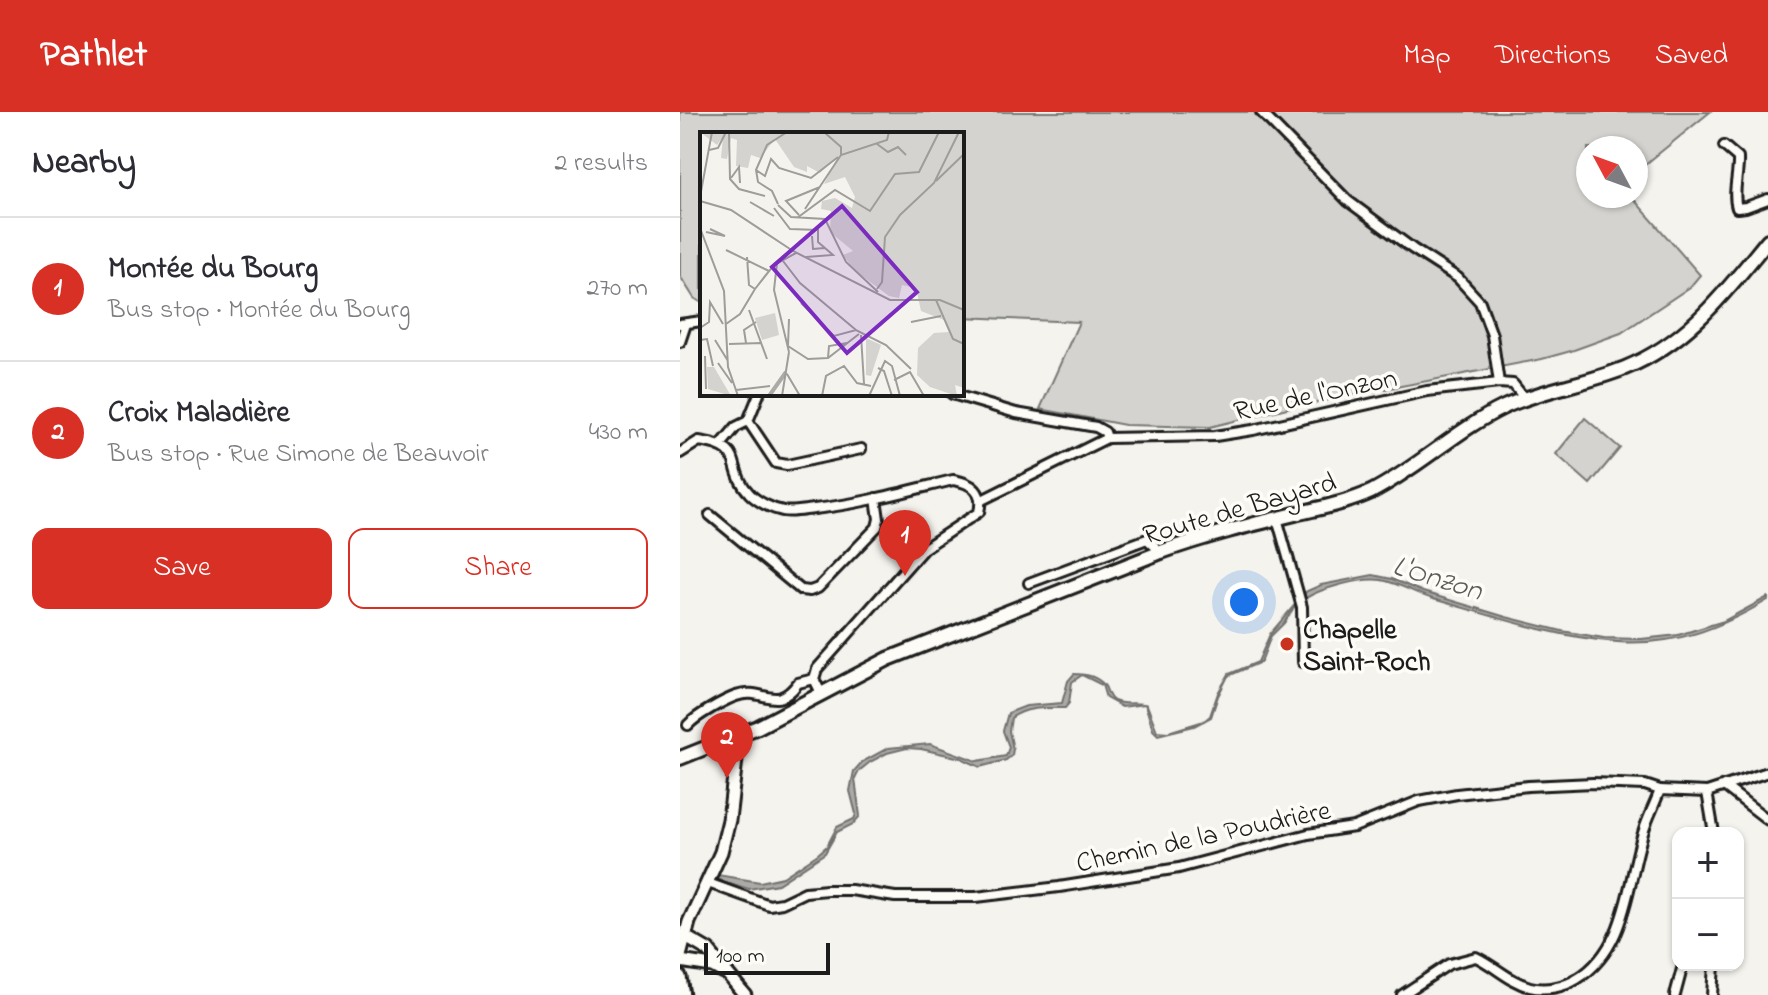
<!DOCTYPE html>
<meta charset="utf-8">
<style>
body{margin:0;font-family:"Indie Flower",sans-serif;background:#f2f2f3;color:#2b2b33}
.controls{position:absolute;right:24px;bottom:24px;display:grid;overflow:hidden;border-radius:16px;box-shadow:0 2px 6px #0004}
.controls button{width:72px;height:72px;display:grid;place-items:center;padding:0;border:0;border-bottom:2px solid #e1e1e2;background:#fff;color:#2b2b33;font:40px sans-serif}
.compass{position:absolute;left:896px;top:24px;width:72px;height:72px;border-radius:50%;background:#fff;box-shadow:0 2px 6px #0004;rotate:311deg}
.scale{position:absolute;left:24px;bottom:20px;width:126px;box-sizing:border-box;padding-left:8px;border:4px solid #1c1c1c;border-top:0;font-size:22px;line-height:28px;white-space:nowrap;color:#1c1c1c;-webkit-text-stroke:6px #fdfcf7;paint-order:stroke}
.you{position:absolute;left:564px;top:490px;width:28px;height:28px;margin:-20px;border:6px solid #fff;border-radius:50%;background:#1a73e8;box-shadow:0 0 0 12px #1a73e833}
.badge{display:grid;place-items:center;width:52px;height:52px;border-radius:50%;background:#d93025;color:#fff;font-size:26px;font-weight:700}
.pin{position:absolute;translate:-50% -66px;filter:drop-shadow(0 2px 4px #0008)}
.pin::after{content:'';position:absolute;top:42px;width:28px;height:24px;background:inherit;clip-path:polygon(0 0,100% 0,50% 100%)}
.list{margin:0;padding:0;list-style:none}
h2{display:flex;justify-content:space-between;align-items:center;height:104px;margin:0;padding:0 32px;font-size:34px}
h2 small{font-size:26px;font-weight:400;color:#7c7c81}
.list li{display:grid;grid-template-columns:52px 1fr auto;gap:24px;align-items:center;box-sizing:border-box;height:144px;padding:0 32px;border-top:2px solid #e1e1e2}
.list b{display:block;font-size:30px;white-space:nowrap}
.list p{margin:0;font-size:26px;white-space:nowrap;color:#7c7c81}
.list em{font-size:26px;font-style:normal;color:#7c7c81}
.actions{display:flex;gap:16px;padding:24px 32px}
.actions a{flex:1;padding:18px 0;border:2px solid #d93025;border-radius:16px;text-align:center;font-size:28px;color:#d93025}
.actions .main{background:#d93025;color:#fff}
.map{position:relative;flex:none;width:1088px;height:883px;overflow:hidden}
header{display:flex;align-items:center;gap:48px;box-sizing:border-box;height:112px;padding:0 40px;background:#d93025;color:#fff}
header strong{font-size:38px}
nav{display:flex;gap:44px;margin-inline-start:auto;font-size:28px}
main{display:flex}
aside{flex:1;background:#fff}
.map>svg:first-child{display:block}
</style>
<header>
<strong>Pathlet</strong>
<nav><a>Map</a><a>Directions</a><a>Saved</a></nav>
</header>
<main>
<aside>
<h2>Nearby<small>2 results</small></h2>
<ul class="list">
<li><span class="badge">1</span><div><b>Montée du Bourg</b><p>Bus stop · Montée du Bourg</p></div><em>270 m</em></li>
<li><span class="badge">2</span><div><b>Croix Maladière</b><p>Bus stop · Rue Simone de Beauvoir</p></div><em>430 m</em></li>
</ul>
<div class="actions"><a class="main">Save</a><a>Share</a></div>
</aside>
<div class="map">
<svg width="1088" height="883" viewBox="0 0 1088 883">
<rect width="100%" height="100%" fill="#f4f3ee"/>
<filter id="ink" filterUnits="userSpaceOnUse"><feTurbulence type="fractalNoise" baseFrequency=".0125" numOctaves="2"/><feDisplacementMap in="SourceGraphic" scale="16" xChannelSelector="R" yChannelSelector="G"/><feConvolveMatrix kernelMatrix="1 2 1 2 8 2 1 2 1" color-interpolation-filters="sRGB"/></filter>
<g filter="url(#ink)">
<g fill="#d4d3cf" stroke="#787876" stroke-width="2">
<polygon points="0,0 1030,0 956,60 956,36 908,36 908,84 951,84 1020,163 1010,175 941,221 891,239 862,247 607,296 530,315 445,313 360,297 399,210 282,205 282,22 22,22 22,191 14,186 0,164"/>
<polygon points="905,306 940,336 910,372 876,342"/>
</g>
<g fill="#abaaa6" stroke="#72716f" stroke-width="2">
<path d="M693,463L712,467L743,480L826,505L882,519L924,526L961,527L998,523L1044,509L1088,485V488C1039,517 995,534 937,530C874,525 813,504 753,487C736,482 719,471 701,468C682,465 635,477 621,490L620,485L627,479L641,473Z"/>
<path d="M618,489L604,511L591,524L581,550L548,564L538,584L531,605L514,614L478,623L473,618L465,592L442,595L426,586L422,573L402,563L392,570L389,591L385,596C367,596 347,594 331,606L329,619L333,637L332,643L326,648L300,655L281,646L241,637L227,636L207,641L190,650L179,659L175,667L180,704L173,712L157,720L145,741L98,772L69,777L36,767L38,763L80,770L103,765L138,742L147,734L157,715L174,707L176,702L170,679L174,659L182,650L208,636L250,632L297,649L326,644L329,635L323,619L328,601L346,594L382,591L388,569L394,562C403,562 417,564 424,573C429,579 426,584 434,589C445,594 456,589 467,593L477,619L488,620L524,609L530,604L538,581L549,562L578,550L590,522Z"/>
</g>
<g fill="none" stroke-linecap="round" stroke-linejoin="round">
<g stroke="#1c1c1c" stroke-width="14">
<g id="street">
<polyline points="581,0 668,89 733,137 778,166 800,190 812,223 819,271"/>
<path d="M1044,34L1058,46C1059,62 1052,81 1057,96L1066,95L1088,87"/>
<polyline points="0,212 22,209"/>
<polyline points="0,230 6,212"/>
<polyline points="272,282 336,301 416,315 425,320 427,326"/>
<polyline points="68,309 96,351 107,353 181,337"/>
<polyline points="41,333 56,315 68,309 79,282"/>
<path d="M0,341L19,329C69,336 44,355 70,382C78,390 92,397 103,399C112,401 124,398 134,397C181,392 227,379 273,368C293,371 304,380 299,400L243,437L137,557L134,567L141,581"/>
<polyline points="302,388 427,326 535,324 573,318 747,279 819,271 833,272 845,287"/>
<polyline points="30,403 121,478 130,479 138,476 197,415 199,407 196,386"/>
<polyline points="597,406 622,495 623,550"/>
<polyline points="349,471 467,427 481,440"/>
<path d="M8,613C16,604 44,588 56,584C84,574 95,602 118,571L134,567"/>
<polyline points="1044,674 1088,708"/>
<polyline points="1027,680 1034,721"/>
<polyline points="28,771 89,793 102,791 125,780 147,778 171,778 215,785 296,785 379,775 499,756 628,722 674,715 739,689 777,682 848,674 913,671 965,673 980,678"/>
<path d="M722,883L769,852L796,845C815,854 830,870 850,875C865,879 884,875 897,867C948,836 947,769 964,718C968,705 975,692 980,678L1027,680L1088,660"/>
<polyline points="995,883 1003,853"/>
<polyline points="1032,883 1034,853"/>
</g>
</g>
<g stroke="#1c1c1c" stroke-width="17">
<g id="secondary">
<polyline points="4,824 28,838 65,883"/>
<polyline points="0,844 9,810 41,740 49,708 56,647 54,626"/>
<polyline points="0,849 32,854 43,860"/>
<polyline points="0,865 3,883"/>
</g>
</g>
<g stroke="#1c1c1c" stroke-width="18">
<path id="primary" d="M0,646L78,615L208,547L481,440C525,424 570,413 615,402C640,396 667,391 691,380C738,356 776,318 824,295C863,277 906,272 945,256C1009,230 1046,179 1088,128"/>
</g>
<use href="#street" stroke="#fdfcf7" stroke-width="8"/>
<use href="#secondary" stroke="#fdfcf7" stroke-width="11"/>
<use href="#primary" stroke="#fdfcf7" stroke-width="12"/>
</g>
</g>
<circle fill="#c8321e" stroke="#fdfcf7" stroke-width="3" cx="607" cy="532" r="8"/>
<g text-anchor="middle" stroke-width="7" stroke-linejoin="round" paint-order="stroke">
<g font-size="28" fill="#1c1c1c" stroke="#fdfcf7">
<text transform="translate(635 281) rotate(-12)" y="10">Rue de l'Onzon</text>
<text transform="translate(559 395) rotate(-16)" y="10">Route de Bayard</text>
<text transform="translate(523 723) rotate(-12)" y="10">Chemin de la Poudrière</text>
</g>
<g font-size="28" font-weight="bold" fill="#1c1c1c" stroke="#fdfcf7" text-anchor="start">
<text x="623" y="526">Chapelle<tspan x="623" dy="32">Saint-Roch</tspan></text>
</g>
<g font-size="30" font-style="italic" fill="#5c5c5a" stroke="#fdfcf7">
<text transform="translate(758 465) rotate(17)" y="10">L'Onzon</text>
</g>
</g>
<g transform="translate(20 20)">
<rect width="264" height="264" fill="#f4f3ee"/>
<path d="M0,0H264V256L255,253L257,264L230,255L217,243L218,216L234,201L249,200L244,188L221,179L216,156L202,153L199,166L189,164L154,138L143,123L153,119L130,100L131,79L121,77L122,69L135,66L152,76L155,65L145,45L124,52L138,24L120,41L107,34V40L94,35L75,7L60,26L51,23L48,36L36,34L37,8L31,6L27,27L21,26L23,5L17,13ZM75,181L79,203L62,208L55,186ZM166,206L181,213L171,244L166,243ZM7,235H14L31,264L8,257Z" fill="#d4d3cf"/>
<path fill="none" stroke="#abaaa6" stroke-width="4" d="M69,264L86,240"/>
<path fill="none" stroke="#9e9d9a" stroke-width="2" d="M29,0L30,47L39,57L65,64M124,0L141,15V23M177,12L188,20L198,15L206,23M9,18L18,16L26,0M56,38L65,44L71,27L79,36L111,46L138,25M31,46L39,35L40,51M236,49L264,22M0,65L12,0M0,69L31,78L93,119L190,168H240L264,178M50,70L74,84M78,72L72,59L58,50L56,38L67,13L87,0M78,73L91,85L125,87L146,130L178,160M74,76L90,97L118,98V110L133,123L106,125M105,77L141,23L187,8L189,0M99,83L86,69L120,55M97,86L135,58L170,79L195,42L219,40L239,0M0,96L24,159L28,235L38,264M6,100L25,104L10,97M112,104L113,117L125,116M26,118L69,139M47,125L49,153L55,157M83,129L100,151L156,198M77,131L74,158L89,220M69,139L55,157L74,133L96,121M177,157L182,150L185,105L200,83L234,51L259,0M236,168L253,207L264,212M101,171L134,204L156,198L186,213L211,237M49,178L67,227M89,187L88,214L108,227L128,226L159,202M211,190L241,184M26,192L40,182L55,157M0,196L9,190L10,170L23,192M161,203L164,252M0,208L7,207L13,234M15,208L28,229M46,211L44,198L56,190M29,212L62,211M5,224L6,257M128,226L129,214L147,211M18,231L32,251M178,236L184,239L192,264M87,242L100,264M194,248L210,240L224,264M36,258L70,254M82,264L89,220M122,264L126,244L144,234L157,251L171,254M169,264L185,229L192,234L200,264"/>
<path fill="#7b2cbf" fill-opacity="0.15" stroke="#7b2cbf" stroke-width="4" d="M142,74L217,160L147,221L72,135Z"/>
<rect width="264" height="264" fill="none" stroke="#1c1c1c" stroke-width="4"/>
</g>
</svg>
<div class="controls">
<button>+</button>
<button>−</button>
</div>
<svg class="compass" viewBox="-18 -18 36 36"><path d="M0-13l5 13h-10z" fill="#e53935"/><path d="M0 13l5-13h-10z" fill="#7c7c81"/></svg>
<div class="scale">100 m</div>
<div class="you"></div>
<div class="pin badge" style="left:225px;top:464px">1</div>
<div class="pin badge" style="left:47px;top:666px">2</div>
</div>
</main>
